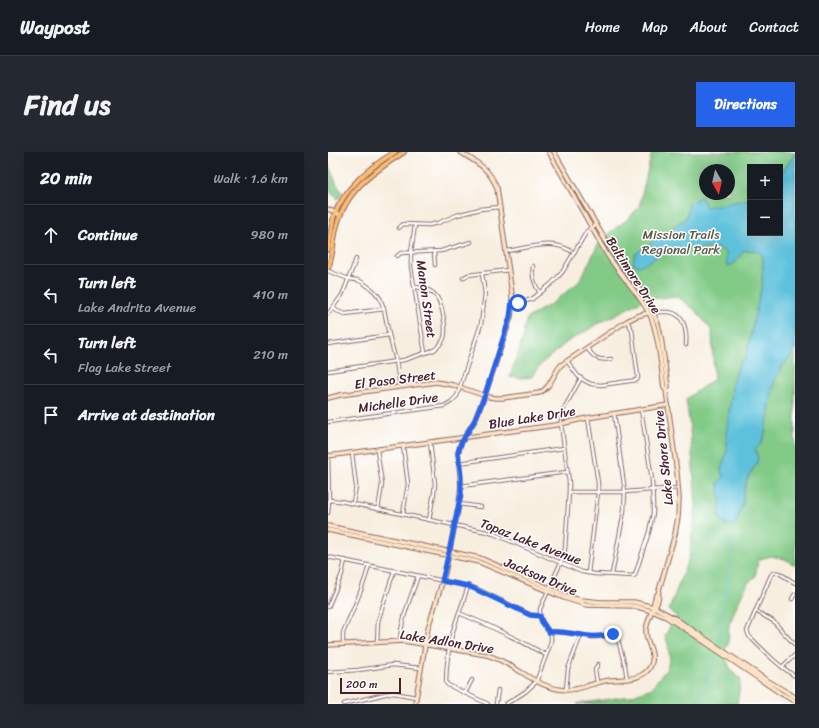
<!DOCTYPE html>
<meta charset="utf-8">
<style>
body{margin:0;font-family:Sriracha,sans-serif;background:#242831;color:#f1f3f6}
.controls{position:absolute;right:12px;top:12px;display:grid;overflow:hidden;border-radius:0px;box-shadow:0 4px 16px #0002}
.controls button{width:36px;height:36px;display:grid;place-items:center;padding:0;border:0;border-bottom:1px solid #363941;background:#171b24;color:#f1f3f6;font:20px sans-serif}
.compass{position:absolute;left:371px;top:12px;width:36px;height:36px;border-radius:50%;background:#171b24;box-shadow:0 4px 16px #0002;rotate:172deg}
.scale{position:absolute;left:12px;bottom:10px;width:61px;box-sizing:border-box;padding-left:4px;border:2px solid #4a1f2b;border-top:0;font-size:11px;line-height:14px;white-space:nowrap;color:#4a1f2b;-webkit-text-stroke:3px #fff;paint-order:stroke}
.stop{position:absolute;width:12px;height:12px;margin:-9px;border:3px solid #2563eb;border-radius:50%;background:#fff}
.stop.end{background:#2563eb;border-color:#fff;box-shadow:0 1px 4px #0008}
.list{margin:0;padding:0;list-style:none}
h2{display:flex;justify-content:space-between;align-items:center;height:52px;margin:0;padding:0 16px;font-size:17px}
h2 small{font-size:13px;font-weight:400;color:#9ea1a6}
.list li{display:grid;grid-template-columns:26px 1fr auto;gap:12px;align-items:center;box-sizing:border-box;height:60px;padding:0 16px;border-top:1px solid #363941}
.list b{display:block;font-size:15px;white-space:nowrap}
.list p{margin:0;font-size:13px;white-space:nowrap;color:#9ea1a6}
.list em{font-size:13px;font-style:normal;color:#9ea1a6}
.icon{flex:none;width:22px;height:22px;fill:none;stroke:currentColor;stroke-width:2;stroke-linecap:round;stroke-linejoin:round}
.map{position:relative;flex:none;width:467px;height:552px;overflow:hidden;border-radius:0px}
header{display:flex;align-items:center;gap:24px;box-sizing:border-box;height:56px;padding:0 20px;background:#171b24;border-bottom:1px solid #363941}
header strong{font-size:19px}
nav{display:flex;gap:22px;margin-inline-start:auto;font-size:14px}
.intro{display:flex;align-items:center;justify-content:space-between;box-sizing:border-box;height:96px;padding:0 24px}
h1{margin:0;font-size:28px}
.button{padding:10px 18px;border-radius:0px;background:#2563eb;color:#fff;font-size:14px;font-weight:700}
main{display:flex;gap:24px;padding:0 24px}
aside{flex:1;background:#171b24;border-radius:0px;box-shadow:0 4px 16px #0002}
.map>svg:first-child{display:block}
</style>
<header>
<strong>Waypost</strong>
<nav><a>Home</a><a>Map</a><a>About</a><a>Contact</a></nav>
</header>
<div class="intro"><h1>Find us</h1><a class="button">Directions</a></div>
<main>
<aside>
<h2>20 min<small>Walk · 1.6 km</small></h2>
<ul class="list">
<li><svg class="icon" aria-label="ahead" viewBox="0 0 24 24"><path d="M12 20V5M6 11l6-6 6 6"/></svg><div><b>Continue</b></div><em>980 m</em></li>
<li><svg class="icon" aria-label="left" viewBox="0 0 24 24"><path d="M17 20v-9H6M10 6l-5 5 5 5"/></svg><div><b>Turn left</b><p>Lake Andrita Avenue</p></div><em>410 m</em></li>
<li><svg class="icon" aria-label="left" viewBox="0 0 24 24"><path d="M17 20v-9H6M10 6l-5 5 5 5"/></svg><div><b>Turn left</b><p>Flag Lake Street</p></div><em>210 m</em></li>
<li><svg class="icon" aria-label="arrive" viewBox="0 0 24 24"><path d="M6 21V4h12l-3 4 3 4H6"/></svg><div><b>Arrive at destination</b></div></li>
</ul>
</aside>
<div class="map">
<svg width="467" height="552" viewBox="0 0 467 552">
<rect width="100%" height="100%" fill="#fff"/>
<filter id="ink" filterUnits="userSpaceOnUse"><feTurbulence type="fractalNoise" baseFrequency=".025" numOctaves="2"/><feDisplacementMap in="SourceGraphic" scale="8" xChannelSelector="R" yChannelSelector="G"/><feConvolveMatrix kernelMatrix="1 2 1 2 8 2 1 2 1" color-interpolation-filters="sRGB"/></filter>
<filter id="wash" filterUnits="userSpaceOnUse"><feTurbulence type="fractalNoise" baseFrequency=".012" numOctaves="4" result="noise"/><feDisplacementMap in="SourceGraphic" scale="16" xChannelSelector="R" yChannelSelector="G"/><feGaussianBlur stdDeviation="0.9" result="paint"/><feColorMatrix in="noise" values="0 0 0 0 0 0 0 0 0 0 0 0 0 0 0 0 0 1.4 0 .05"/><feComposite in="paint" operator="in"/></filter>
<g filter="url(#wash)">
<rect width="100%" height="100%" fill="#f8eedf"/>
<g fill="#82cb87" stroke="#667559" fill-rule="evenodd">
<path d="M324,0H467V413L457,407L443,404L432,407L430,410L427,425L420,431L407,457L404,466L401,472L400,493L395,500L404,520L413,527L409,552H249L302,544L324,536L331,526L338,518L342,507L340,492L337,484L346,467L349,464L344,461L341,458L361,405L368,353L362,276L358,247L386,227L384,179L368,159L349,144L315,148L268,173L239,190L214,211L203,225L193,226L182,225L197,180H195L199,166L223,152L251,130L273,87L301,66L311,55ZM422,15H452V81H422ZM377,18H401V42H377Z"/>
<polygon points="0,12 8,31 14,41 10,47 3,41 0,26"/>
</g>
<path fill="#5dc1db" stroke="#547083" d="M467,1V199L452,217L446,231L437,282L433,292L427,298L430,304L429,311L420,325L416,338L415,351L407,373L396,372L390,363C395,352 391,343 390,331L397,324L394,323L393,317L399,298L398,282L404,239V232L412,210L417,207L434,132L435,107L434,102C428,98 422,98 415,99C411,106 407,113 399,114L398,101L391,96L356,97L330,104L319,111L310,114L305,111L307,102L358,66L361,52L373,44L378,55L422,47V81H452V28L454,26L453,24L454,21L456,18Z"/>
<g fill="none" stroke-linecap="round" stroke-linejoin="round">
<g stroke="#5dc1db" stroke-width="1">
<polyline points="392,384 398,390 405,395 397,448 392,469"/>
<polyline points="391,490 392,487 392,474"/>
<polyline points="365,552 378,534 379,522 388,506"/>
</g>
</g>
</g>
<g filter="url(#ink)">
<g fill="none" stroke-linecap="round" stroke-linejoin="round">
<g stroke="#87676a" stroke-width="4.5">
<g id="street">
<polyline points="87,73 83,100 83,115 97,201"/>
<polyline points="71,76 74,73 76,72 101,73 110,71 129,63 152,57 172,55"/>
<path d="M178,99C194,97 215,90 231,94C236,95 241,98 245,100"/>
<polyline points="106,100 107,113"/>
<polyline points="69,104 73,101 113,99 143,90"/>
<path d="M205,114C203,124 206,132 212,141"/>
<polyline points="0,119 21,127 29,128 34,130 45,138 52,146 56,157 61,183 68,209 72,235"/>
<polyline points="135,126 140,123 181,118"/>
<polyline points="184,151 190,151 198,149 204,147 223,132 230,125 235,119 259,79 268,73"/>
<polyline points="5,155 9,159 17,162 56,157"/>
<path d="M325,160C330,160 335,160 341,160C357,162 359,180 358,193"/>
<polyline points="0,162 14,143 17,136 28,107"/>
<polyline points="0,192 61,183"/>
<path d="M259,196C266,206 270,209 283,207"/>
<polyline points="239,209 250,224 257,229 263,232 273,233 309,228 310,225 304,178 299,169"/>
<path d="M0,219L76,208L106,198C110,195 114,191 116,186C119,177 114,149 107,143C102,137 94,136 87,135"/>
<polyline points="260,266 270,331 270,340 260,421"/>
<polyline points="0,270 116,254 123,250 129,244 153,172 157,142 154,122"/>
<polyline points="49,298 54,332 53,339 50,357"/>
<polyline points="24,301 28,334 25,351"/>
<polyline points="0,302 1,348 0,361"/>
<polyline points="131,311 236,296"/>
<polyline points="133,334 239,320"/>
<polyline points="241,340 297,340 350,336"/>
<polyline points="1,348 12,349 159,380 166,382 254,420 267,422 306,424 307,423 321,380 325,361 325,353 324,328 313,257"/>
<polyline points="131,352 153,355"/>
<polyline points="75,362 80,332 75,294"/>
<polyline points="101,368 106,341 107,332 102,290"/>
<polyline points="0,405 140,434 149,437 203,463 212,464"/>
<polyline points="284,422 296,359 297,340 286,261"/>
<path d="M467,431L451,421C448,420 446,420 443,423L419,479L421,484C435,498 449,513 467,524"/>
<path d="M140,434C136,449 130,462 126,476C121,491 118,514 118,531L120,533L160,552"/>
<polyline points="464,447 467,442"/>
<polyline points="0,455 14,422 17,408"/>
<polyline points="428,459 445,469 467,493"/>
<path d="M131,461C161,473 190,487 218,503"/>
<path d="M221,480C236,478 250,484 265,485C272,485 280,482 287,482L289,484L297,514L299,527"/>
<path d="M72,489C73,467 83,445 90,424"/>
<polyline points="49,491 50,469 66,419"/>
<path d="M15,492V481L17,476C26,455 36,435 41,413"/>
<polyline points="454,515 467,503"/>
<polyline points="0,520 30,518 65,513 93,516"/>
<polyline points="269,530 267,518 270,512"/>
<polyline points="238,538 240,517 253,483"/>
<polyline points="137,541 144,528"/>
<polyline points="16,552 57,542 66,541 88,545"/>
<polyline points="168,552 170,538"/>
<polyline points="178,552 197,540 208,530 222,493 223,489 223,483 213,468 212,462 212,457 233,410 237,397 241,340 241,330 233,272 233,263 234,260 253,226"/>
</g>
</g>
<g stroke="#87676a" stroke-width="5.5">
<g id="secondary">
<path d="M221,0L278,101C292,123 312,142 323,165C331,185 333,214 336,236L338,238"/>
<polyline points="0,57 12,63"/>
<path d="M0,246L12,243L108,230L125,233L161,245L168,246H175L211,241C223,236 225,222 233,213L299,169L309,164L320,161"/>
<polyline points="0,304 228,273 259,266 340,253"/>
<polyline points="0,374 152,406 203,428 221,436 245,446 253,448 273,450 306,450 326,455 348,467 437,527 467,545"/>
<polyline points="0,378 151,410 236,446 258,453 306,454 324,459 338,465 362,480 452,541 467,549"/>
<path d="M326,455C325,451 327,444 330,442"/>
<path d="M0,493L76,489L159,503C188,511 207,537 239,538C254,538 268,529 283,528C297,527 317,528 323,513C328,500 317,490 318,478C319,472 323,459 326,455C327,454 328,454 328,453C330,451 330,447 331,444L330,442L347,382L350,365L351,347L349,321L338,238L340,235L333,185L330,172L325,160L318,147L283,98L226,0"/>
<path d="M87,552L100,476L117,421L131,352L133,334L130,301L133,291L147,268L157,243L183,165L184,156V142L169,36C161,16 150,11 132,0"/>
</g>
</g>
<g stroke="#87676a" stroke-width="6">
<g id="primary">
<path d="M0,98C2,87 3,75 6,64C17,35 41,16 67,0"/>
<path d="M0,116C5,104 5,90 8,77C17,38 45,20 76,0"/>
</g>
</g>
<use href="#street" stroke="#fff" stroke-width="2.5"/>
<use href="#secondary" stroke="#fee4c5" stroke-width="3.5"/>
<use href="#primary" stroke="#fdbc6f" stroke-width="4"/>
</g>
</g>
<g fill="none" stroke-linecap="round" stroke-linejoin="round" filter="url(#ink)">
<path stroke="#2563eb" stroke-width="5" d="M190,151L184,150L182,165L157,243L147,268L133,291L130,301L133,324V342L122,396L114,429L140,434L149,438L202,463L212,464L214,470L221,480C235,478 248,483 262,484C270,485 277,484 285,482"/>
</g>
<g text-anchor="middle" stroke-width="3" stroke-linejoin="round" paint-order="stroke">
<g font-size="13" fill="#5e5b4b" stroke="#fff">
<text x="353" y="87">Mission Trails<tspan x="353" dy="15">Regional Park</tspan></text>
</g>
<g font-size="13" fill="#4a1f2b" stroke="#fff">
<text transform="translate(306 123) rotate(57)" y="5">Baltimore Drive</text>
<text transform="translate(99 147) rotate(82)" y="5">Manon Street</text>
<text transform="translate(67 227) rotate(-7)" y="5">El Paso Street</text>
<text transform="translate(70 250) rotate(-8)" y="5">Michelle Drive</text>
<text transform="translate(204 265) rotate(-9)" y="5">Blue Lake Drive</text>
<text transform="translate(335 306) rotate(-96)" y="5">Lake Shore Drive</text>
<text transform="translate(203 389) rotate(21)" y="5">Topaz Lake Avenue</text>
<text transform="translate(213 424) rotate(23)" y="5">Jackson Drive</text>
<text transform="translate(119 489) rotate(9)" y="5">Lake Adlon Drive</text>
</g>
</g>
</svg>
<div class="controls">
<button>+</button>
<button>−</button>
</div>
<svg class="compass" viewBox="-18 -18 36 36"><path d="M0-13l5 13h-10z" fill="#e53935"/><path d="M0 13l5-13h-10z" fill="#9ea1a6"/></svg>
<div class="scale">200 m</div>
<div class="stop" style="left:190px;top:151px"></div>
<div class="stop end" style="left:285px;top:482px"></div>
</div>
</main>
